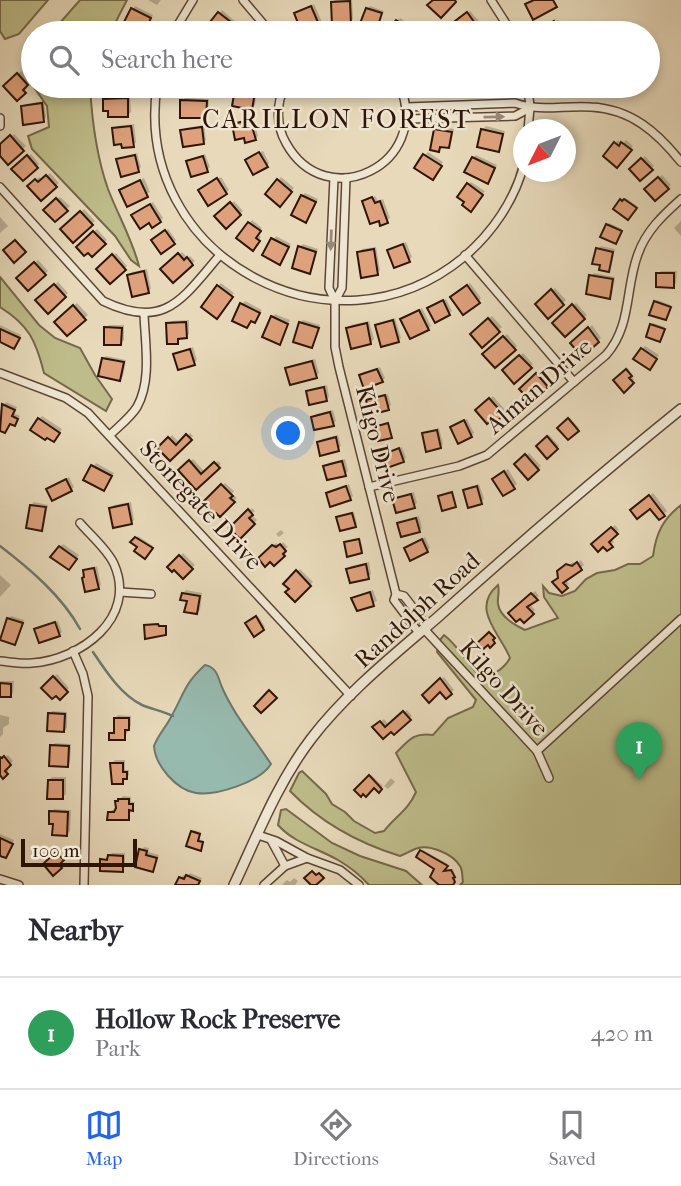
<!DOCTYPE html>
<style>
body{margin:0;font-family:"IM FELL French Canon",serif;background:#f2f2f3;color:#2b2b33}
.compass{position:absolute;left:513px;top:119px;width:63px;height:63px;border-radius:50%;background:#fff;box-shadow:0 4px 10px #0003;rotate:228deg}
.scale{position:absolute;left:21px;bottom:18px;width:116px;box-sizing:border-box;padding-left:7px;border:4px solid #2f1509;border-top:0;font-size:19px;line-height:24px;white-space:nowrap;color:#2f1509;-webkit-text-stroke:5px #efe6d2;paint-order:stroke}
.you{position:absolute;left:289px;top:434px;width:24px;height:24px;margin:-18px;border:5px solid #fff;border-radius:50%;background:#1a73e8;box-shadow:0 0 0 10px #1a73e833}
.badge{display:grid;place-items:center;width:46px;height:46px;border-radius:50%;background:#2563eb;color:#fff;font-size:23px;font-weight:700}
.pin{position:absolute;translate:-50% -58px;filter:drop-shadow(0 2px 4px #0008)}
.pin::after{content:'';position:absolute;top:37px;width:24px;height:21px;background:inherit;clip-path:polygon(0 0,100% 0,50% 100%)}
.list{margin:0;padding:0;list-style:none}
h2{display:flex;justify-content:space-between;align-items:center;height:91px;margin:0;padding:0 28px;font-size:30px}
h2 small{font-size:23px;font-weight:400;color:#7c7c81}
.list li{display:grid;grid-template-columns:46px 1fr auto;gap:21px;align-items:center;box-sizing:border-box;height:112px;padding:0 28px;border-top:2px solid #e1e1e2}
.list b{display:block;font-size:26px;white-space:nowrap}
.list p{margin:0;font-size:23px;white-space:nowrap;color:#7c7c81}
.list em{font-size:23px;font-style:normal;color:#7c7c81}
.icon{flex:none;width:38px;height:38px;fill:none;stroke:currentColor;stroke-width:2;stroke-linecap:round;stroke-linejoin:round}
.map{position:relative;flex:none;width:681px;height:885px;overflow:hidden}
.search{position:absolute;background:#fff;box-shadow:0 4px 10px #0003;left:21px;right:21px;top:21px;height:77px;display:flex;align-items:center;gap:18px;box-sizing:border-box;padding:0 24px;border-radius:38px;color:#7c7c81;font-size:26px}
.sheet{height:203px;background:#fff}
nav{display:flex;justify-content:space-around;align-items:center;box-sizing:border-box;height:98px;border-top:2px solid #e1e1e2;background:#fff;font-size:19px;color:#7c7c81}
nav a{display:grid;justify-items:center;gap:4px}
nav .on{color:#2563eb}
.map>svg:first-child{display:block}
</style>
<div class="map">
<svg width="681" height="885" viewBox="0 0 681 885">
<rect width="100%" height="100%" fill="#e7d9ba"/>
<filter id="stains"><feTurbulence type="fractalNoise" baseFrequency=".00286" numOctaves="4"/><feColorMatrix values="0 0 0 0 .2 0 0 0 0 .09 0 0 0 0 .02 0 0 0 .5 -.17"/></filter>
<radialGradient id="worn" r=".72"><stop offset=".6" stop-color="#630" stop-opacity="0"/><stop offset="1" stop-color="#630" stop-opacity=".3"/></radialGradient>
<g fill="#bebc8a" stroke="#76684a" stroke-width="2">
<polygon points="0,0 48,0 19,34 5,39 0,31"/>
<polygon points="80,0 127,0 110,33 51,33"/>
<path d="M33,54V86H90C92,122 96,155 108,189C118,215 132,239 139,266L131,260L115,236L32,149L28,136L49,127L47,106L29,80Z"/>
<path d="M0,277L39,325L55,338L80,348L95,375L112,399L106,411L44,373C36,341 29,325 0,307Z"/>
<path d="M681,505V885H460L463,882C462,877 463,871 460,866C453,854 428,843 415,849C410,851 406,854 400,856C358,843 321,823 290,791L299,773L302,771L326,794L332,804L345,812L354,821L375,833L384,831C395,817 409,809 416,792L396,753C409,740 414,732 433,735L448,718L473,707L476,700L437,652L439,641L444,635C460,647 468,666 483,679C494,674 504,669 510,658C500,633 470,609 498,585C500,592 497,598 498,604C500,617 515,625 525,630L558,618L544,597L543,586L549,593L562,596L575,591L586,579L597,573L615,570L628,564H640L653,556C656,533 663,519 681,505Z"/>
<path d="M286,809L332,843L360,856L406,871L422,885H369C360,875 350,867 338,860C317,848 294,843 278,825L281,810Z"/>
</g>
<path fill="#97baaf" stroke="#6d786d" stroke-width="2" d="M205,665C216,667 218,676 221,685C233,714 254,738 271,764C260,782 216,796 196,793C176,790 155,765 154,746C158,735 166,727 171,717C184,694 184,684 205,665Z"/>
<g fill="#0003">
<polygon points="148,0 161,0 157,5"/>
<polygon points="335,0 352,0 353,19 350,22 333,3"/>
<polygon points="314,4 322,22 319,25 296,14"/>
<polygon points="135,6 153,15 143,32 125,24"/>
<polygon points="370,6 384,11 375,30 367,9"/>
<polygon points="222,10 237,23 229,33 216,33 208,27"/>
<polygon points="470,11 479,21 464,33 452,33 448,28"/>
<polygon points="400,18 411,26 406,33 388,33"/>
<polygon points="558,20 565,32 563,33 541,33 540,31 543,28"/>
<polygon points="21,71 29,81 24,86 27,89 17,98 5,86"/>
<polygon points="116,86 126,86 123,89"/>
<polygon points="185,86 207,86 203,91"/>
<polygon points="430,86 443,86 431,90"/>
<polygon points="484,86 504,86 504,87 501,90 484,91"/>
<polygon points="240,87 257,89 255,105 252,108 237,90"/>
<polygon points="108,96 130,96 131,112 128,115 105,99"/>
<polygon points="185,98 209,99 208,114 205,117 182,101"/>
<polygon points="44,101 46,117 43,120 23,107 26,104"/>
<polygon points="253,118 258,136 255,139 233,125 236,122"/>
<polygon points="134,124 136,142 133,145 114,129 117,126"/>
<polygon points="204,125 206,140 203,143 182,131 185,128"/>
<polygon points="438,126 454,129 451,143 439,150 435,129"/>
<polygon points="486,126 505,131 501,147 498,150 479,145 483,129"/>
<polygon points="14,134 26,146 8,162 0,154 0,146"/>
<polygon points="618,140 622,144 626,140 633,146 617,165 605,156"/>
<polygon points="263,151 269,163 267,166 250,157"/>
<polygon points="428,152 443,162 435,175 425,155"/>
<polygon points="137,153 141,167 138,170 118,160"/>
<polygon points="31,154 39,164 23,179 14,169"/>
<polygon points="205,154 210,167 207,170 188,162"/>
<polygon points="476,155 497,165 488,181 473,158"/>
<polygon points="645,156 654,166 641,179 632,169"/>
<polygon points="50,173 59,183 41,199 30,186 39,177 42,180"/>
<polygon points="662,175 671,185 655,199 647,189"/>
<polygon points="221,177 229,190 226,193 203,187"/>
<polygon points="281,177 294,188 280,204 267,194"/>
<polygon points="144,178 150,192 128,204 122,190"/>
<polygon points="471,182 485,191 474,206 467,201 468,184"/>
<polygon points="305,193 318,199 306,221 302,196"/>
<polygon points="375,196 378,201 383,199 390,218 381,223 364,202"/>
<polygon points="60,197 70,206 55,220 46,210"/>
<polygon points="626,198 637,206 628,218 615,209 623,199"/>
<polygon points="234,201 243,211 226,227 217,216"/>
<polygon points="153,202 163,218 160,221 150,221 137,212"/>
<polygon points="84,209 95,221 73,241 63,229"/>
<polygon points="0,217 8,226 0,233"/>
<polygon points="252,220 262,228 257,234 261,237 255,246 238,238"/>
<polygon points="681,221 681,236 674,228"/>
<polygon points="609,223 622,229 617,240 607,225"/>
<polygon points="97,229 107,240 92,255 78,247"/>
<polygon points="168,229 176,240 173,243 156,237"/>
<polygon points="276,236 291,244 282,260 265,255"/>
<polygon points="406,242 412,257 409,260 389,250"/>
<polygon points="303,244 318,249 309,272 300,247"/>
<polygon points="601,246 615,249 611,267 608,270 598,249"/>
<polygon points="376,247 380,270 377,273 359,252 362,249"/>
<polygon points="182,252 188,258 190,256 195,261 173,281 163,269"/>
<polygon points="116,253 127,266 110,282 98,269"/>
<polygon points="38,260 48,271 28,289 18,278"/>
<polygon points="147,269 151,289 148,292 129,275 132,272"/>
<polygon points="661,271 677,271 676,283 673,286 658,274"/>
<polygon points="594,273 615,277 612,294 609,297 591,276"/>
<polygon points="58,282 68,293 48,312 38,300"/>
<polygon points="221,283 234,293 219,313 203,306"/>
<polygon points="470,283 481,298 479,301 455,294"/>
<polygon points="555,288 566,300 549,317 537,304"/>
<polygon points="446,299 452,311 436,321 432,306"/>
<polygon points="657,300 671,305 666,318 655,302"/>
<polygon points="245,301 262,310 255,321 242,304"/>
<polygon points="77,303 88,315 67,334 57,322"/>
<polygon points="576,303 587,315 565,335 554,323"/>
<polygon points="422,308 431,326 428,329 402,319"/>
<polygon points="275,314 290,320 279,342 272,317"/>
<polygon points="492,316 502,327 482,345 472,334"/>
<polygon points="395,318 401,338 398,341 377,325"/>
<polygon points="189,320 189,334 186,337 180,337 177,342 168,324 171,321"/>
<polygon points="303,320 320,325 312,346 300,323"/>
<polygon points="369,321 374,339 371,342 348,328 351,325"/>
<polygon points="653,323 665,327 660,340 648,336"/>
<polygon points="0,325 21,335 14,347 0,340"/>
<polygon points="109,325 124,325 124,340 121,343 106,328"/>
<polygon points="592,325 601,338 582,355 572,343"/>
<polygon points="507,334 517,346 495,366 485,354"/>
<polygon points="645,346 659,355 652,365 642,349"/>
<polygon points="193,347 197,360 194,363 175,354"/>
<polygon points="523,353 533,364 514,381 504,370"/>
<polygon points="106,356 126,360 123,376 120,379 103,359"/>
<polygon points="315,359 319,373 316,376 287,369 290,366"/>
<polygon points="380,367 385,378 382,381 361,376"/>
<polygon points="628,368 634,380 624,390 615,380"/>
<polygon points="540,372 550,383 531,400 521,389"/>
<polygon points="327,385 329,397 326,400 308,392 311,389"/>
<polygon points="388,394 391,405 388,408 368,401"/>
<polygon points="493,396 506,411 495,421 478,410"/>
<polygon points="6,402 17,407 14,413 20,416 14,424 11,422 5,431 0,429 4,417 0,415 0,411"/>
<polygon points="333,410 336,421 333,424 313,417 316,414"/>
<polygon points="42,416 62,429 57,437 39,419"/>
<polygon points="570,418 579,428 569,438 560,428"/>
<polygon points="467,419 474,433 471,436 452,427"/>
<polygon points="439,428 443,444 440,447 424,434"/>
<polygon points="190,433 193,436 170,459 160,448 172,435 180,443"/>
<polygon points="338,435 341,446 338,449 319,442 322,439"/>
<polygon points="549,435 559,446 548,456 538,446"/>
<polygon points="402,447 406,458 403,461 381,456"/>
<polygon points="529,453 541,466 528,477 517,464"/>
<polygon points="193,459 205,472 218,461 221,464 196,487 181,470"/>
<polygon points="345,459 348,471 345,474 325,466 328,463"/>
<polygon points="96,463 114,473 106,486 86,479"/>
<polygon points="508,469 517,484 504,494 497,476"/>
<polygon points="69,477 74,487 71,490 48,489"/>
<polygon points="225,483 234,491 232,494 237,498 220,515 204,503"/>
<polygon points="349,484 353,496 350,499 328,494"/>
<polygon points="479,484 484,499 481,502 465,491"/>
<polygon points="414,492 417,503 414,506 394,499"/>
<polygon points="653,493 667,511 659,518 650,506 635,508"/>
<polygon points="34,502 48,505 44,526 41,529 31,505"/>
<polygon points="131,502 134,520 131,523 111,508 114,505"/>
<polygon points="252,508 255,511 251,514 257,520 240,536 232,528"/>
<polygon points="354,512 357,524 355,525 338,517"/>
<polygon points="419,516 422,528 419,531 399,524"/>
<polygon points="615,525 619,530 611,538 614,542 607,549 604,544 593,544"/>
<polygon points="281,530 284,533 279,537 276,534"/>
<polygon points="138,536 153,546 145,557 139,547 133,542"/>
<polygon points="425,537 430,548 427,551 409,546"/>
<polygon points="360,538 363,550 361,552 346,543"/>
<polygon points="283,542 288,547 284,550 287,552 274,564 270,560 260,558 276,543 280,546"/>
<polygon points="63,544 79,555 72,565 60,547"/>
<polygon points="183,553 195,565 183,577 170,567"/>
<polygon points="581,560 584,565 566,580 569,584 562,591 560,578 562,569 573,562 575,565"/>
<polygon points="369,562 371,574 368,577 348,569 351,566"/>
<polygon points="97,566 101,585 98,588 86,576 85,571"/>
<polygon points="300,569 313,582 295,599 291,589 285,584"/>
<polygon points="0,575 11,585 0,597"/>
<polygon points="186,590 202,593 200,610 197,613 183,593"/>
<polygon points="373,590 377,601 358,609 353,599"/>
<polygon points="535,591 539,596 530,604 535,610 524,621 511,613"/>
<polygon points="11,616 24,620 15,643 8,619"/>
<polygon points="258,616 265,627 254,634 249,622"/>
<polygon points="58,621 62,632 59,635 36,629"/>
<polygon points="57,674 69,688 60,697 43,688"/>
<polygon points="444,677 454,690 447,696 441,690 424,695"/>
<polygon points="0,681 14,681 13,693 10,696 0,695"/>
<polygon points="407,710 412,716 394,733 375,727 384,719 389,725"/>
<polygon points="52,711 67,712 67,728 64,731 49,714"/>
<polygon points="0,715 9,717 9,724 3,728 3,734 0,737"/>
<polygon points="118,715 131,716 131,725 124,739 111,733 115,730 115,718"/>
<polygon points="55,743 71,744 70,762 67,765 52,746"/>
<polygon points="4,755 5,757 8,755 13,761 6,767 9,770 3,776 0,773 0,758"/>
<polygon points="115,760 125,760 125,770 129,770 129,775 122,782 112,763"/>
<polygon points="371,775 383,786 379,790 374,786 356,790"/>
<polygon points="52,777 66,777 66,794 63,797 49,780"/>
<polygon points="391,778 395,782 388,789 384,786"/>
<polygon points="123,796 131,797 131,802 135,802 128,818 109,812 118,807 117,802"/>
<polygon points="54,809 71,810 70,831 67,834 55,823 51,812"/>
<polygon points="194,830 201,832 199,839 204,841 200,849 193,832"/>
<polygon points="0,834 14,840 8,853 0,854"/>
<polygon points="144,847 149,848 148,852 159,855 153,870 141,850"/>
<polygon points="423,850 448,864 444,870 453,869 456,879 450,885 422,851"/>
<polygon points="112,853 125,853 125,867 122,870 102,860 109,857"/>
<polygon points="190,873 202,878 199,885 177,885 183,875 187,876"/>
<polygon points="294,878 298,881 295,885 282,885 287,880 290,882"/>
</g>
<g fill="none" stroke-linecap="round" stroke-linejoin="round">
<g stroke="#6d786d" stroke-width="2.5">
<path d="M0,546C30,569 62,596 80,629"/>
<path d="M93,652C105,670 121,695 142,705C151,709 163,711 173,716"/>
</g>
</g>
<g fill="#dea17c" stroke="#2f1509" stroke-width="2">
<polygon points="433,0 455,0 456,2 441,18 427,5"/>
<polygon points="534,0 553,0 557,7 533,20 525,4"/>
<polygon points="350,1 351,24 332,25 331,2"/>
<polygon points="311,6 320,27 302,33 294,13"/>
<polygon points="131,8 151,18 144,33 123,24"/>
<polygon points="366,8 382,13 376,32 359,26"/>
<polygon points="218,12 236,26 230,33 213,33 206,27"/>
<polygon points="467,12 477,26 467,33 450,33 446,28"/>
<polygon points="396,20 410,29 407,33 386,33"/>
<polygon points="554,21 561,33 539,33 538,31"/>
<polygon points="17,73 28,85 23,90 26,93 17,101 3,86"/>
<polygon points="235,89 255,92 252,110 232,106"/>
<polygon points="128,98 128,117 108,117 108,111 103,111 103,99"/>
<polygon points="180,100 207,101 206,118 180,118"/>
<polygon points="42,103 44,122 23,125 21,106"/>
<polygon points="250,120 256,140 245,143 244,138 235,140 232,124"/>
<polygon points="131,126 134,147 122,148 121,144 114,145 112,128"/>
<polygon points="202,127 204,144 183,147 180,130"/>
<polygon points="434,129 452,132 449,148 440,147 439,152 430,150"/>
<polygon points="481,129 503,134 499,152 477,147"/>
<polygon points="10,135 24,151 8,165 0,156 0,144"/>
<polygon points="614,142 619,146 621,142 632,150 617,168 603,156"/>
<polygon points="259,152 268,167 253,175 245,160"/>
<polygon points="423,154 442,166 433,180 414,168"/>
<polygon points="27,155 38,168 23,181 11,169"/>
<polygon points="135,155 139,172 121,177 116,159"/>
<polygon points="203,156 208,172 191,177 186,161"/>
<polygon points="472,157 495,168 488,184 464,172"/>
<polygon points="641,158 653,170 640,181 629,169"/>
<polygon points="46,175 57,187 41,201 27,186 35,179 38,182"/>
<polygon points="658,177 669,189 655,201 644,189"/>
<polygon points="217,178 227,194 208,206 198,190"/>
<polygon points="277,179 292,192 280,207 265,194"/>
<polygon points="140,180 148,197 127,207 119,190"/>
<polygon points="467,183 483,195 471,212 462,205 464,202 457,197"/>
<polygon points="301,195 316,202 306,223 291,215"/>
<polygon points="372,197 375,203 380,201 388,223 380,226 379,221 370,224 362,201"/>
<polygon points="56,198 68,211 55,222 43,210"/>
<polygon points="620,199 622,201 624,199 637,208 628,220 613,209"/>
<polygon points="230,202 241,215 226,229 214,216"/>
<polygon points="150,204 161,222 152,228 149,223 140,229 131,215"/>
<polygon points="80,211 93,225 73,243 60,229"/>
<polygon points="248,222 261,231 256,238 260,241 253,251 236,238"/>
<polygon points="606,224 622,231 616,244 600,237"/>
<polygon points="165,230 175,244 161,254 151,240"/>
<polygon points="93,231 106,244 92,257 88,253 84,256 76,247"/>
<polygon points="271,238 289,247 280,265 262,255"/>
<polygon points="15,240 26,252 14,263 3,250"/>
<polygon points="403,244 410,262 394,268 387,250"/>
<polygon points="298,246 316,252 310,274 292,268"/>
<polygon points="596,248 613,252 609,272 599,270 600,265 592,264"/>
<polygon points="374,249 378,275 361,278 357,252"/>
<polygon points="178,253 184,260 187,257 193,265 173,283 160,269"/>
<polygon points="112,254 126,270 110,284 96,269"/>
<polygon points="34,262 46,275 28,291 16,278"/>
<polygon points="144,271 149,293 132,297 127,275"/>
<polygon points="656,273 674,273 674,288 656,287"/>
<polygon points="589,275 613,279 610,299 586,294"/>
<polygon points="54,284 66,297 48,314 35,300"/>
<polygon points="217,285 233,297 217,319 201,307"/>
<polygon points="467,285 480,303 463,315 450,297"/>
<polygon points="551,289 564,305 548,319 535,304"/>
<polygon points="443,300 450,315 435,323 427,308"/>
<polygon points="654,301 671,307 666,320 649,315"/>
<polygon points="240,303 260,313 255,323 251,321 247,328 232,321"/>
<polygon points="572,304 585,319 565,337 552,323"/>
<polygon points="73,305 86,320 67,336 54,322"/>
<polygon points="419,310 429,330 410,339 400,319"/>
<polygon points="271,316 288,324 280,345 262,337"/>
<polygon points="488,318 500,332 482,348 470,334"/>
<polygon points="393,320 399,342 381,347 375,325"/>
<polygon points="186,322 187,338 178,339 178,344 167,344 166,323"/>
<polygon points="299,322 319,328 312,348 293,342"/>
<polygon points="367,323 371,344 351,349 346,328"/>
<polygon points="650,324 665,329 660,342 646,337"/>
<polygon points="104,327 122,328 121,345 104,345"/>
<polygon points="588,327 599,342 582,357 570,343"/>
<polygon points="0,329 20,338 14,349 0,342"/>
<polygon points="503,336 516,350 495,368 482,354"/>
<polygon points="641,348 657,359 650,370 633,359"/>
<polygon points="190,349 195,365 178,370 173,354"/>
<polygon points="519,355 532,368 514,384 502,370"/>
<polygon points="102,358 124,362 120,381 98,376"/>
<polygon points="312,361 317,378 290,385 285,368"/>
<polygon points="377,369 383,382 364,389 359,375"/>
<polygon points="626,369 632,376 629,378 634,383 624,393 613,380"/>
<polygon points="536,373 548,387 531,402 519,389"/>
<polygon points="324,387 327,401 309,405 306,391"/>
<polygon points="385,395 389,410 370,415 366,400"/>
<polygon points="489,398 504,415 495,423 492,420 487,424 475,410"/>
<polygon points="2,404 15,410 12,416 18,419 15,426 10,424 5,433 0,431"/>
<polygon points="330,412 334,426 314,430 311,417"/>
<polygon points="38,418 60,433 54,442 47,438 45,440 30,430"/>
<polygon points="568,418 579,431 568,440 557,428"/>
<polygon points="464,420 472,437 458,444 450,427"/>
<polygon points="388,423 392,438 378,441 374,427"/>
<polygon points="437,430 441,448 426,452 422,433"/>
<polygon points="186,434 192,440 170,461 157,448 168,437 176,445"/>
<polygon points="547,436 558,449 547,459 536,446"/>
<polygon points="336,437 339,451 320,456 317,442"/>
<polygon points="399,448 404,462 384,469 379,456"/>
<polygon points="525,454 539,470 528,480 514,464"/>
<polygon points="189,460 201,474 214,462 220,468 196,490 178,470"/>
<polygon points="342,461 346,476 327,480 323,466"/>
<polygon points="91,465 112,476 104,491 83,480"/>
<polygon points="504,471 515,489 503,496 492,479"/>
<polygon points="66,479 72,491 52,501 46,489"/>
<polygon points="221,484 233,496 230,498 235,502 220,517 216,513 212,514 202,503"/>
<polygon points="346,486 351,500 330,507 326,493"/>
<polygon points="477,486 482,504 468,508 463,490"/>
<polygon points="452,492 456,507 442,511 438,496"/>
<polygon points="411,494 415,508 396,513 392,499"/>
<polygon points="649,495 665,516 659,520 650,509 637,519 630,510"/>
<polygon points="128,504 132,524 113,528 109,508"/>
<polygon points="30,505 46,507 42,531 26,528"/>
<polygon points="248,509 253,515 249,518 255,524 240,539 229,528"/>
<polygon points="352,513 356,527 340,531 336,517"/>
<polygon points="416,518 420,532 401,537 397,523"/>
<polygon points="611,527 618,534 609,542 613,547 607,551 603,547 598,552 591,544"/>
<polygon points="135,537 153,548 145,559 134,551 137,547 130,542"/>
<polygon points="359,539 362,553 347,557 344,542"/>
<polygon points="422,539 428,552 410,561 404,548"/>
<polygon points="280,544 286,551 283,554 285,556 274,566 270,562 265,567 258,558 272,545 276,547"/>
<polygon points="59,546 77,559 69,570 50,557"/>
<polygon points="179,555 193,569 183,579 174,570 172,572 167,567"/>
<polygon points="577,562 582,570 563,583 568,588 562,593 552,582 558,578 557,571 566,564 572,566"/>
<polygon points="366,564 369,579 350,583 346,569"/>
<polygon points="94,568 99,589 85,592 82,578 84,577 83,570"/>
<polygon points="296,570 311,586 295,602 285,592 289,589 283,584"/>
<polygon points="370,592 374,606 357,611 351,598"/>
<polygon points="182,593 200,596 197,614 184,612 187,601 180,600"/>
<polygon points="531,593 538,600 527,607 534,614 524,623 520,619 516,622 508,613"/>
<polygon points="256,616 264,630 254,637 245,623"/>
<polygon points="7,618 23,623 15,645 0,640"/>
<polygon points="55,622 60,636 39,643 34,629"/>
<polygon points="158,624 159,626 166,626 166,635 145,639 144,625"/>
<polygon points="489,632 495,638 493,640 495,643 490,648 488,645 481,651 475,645"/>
<polygon points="53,676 68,692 60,700 56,696 52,699 41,688"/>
<polygon points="440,678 452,694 446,699 440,692 429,703 422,695"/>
<polygon points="0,683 11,684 11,697 0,697"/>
<polygon points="269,690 277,698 261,713 254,706"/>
<polygon points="403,711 411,720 394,735 391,732 383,739 372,727 380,721 385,727"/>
<polygon points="48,713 65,714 64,732 47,731"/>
<polygon points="114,718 129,718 129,730 125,730 125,740 109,740 109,733 114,733"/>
<polygon points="50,745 69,746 68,767 49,766"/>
<polygon points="4,756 11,765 5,771 8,774 3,779 0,775 0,757 2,758"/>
<polygon points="110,763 123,763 123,772 127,772 127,779 123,779 123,784 112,784"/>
<polygon points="369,775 382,789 379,793 374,788 366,797 363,794 361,797 354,790"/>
<polygon points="48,780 63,780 63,799 47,799"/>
<polygon points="118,799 129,799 129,804 133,804 133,811 129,810 129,820 107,820 108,812 114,812 116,808 115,801 118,801"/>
<polygon points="49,811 68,812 67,836 52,835 53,824 49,824"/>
<polygon points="191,831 200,834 198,841 203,842 201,851 186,846"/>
<polygon points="0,838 13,844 6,858 0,856"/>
<polygon points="139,849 147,851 146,855 157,858 153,872 135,867"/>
<polygon points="420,850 448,866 444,871 451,870 455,877 453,878 455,882 453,885 439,885 430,877 434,869 416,857"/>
<polygon points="56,852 64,860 59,865 62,868 53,876 43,864"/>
<polygon points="108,855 123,856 123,872 100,871 100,859 107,860"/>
<polygon points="312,871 316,875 319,873 324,878 316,885 311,885 304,878"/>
<polygon points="186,875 200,881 198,885 175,885 179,877 184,879"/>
</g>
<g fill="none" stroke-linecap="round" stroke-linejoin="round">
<g stroke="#5d4635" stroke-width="10">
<g id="minor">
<polyline points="243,0 271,33"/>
<polyline points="491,0 512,33"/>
<polyline points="173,33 193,0"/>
<path d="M157,86C132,256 332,366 464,257C492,233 515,200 524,164"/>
<path d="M285,86C276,103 276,126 286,143C326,216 432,164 400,86"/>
<polyline points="528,86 530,108 528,130"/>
<path d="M407,107L515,103C540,112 564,105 591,107C631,109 657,132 681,162"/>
<polyline points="0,118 0,126"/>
<polyline points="407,119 515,116 530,108"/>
<polyline points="334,178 329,288 335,301"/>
<polyline points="346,178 342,288 335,301 335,347 339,367 396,594 394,600 419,633"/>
<path d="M0,187L103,301C165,331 182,299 220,255"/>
<polyline points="465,255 574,382"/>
<polyline points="0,373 66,398 88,413 351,696"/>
<path d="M110,435C119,426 130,418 137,407C152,380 145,343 144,314"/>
<path d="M369,487L459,466L487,455L606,355C632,326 625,288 638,254C646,231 663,215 681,199"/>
<polyline points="120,592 151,594"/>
<polyline points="396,594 404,596 427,626"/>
<polyline points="424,629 537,751 549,778"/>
<polyline points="73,651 83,674 88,696 84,885"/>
<path d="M0,661C11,662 21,664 32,663C80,660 138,618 114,564C107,549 91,536 80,523"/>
<polyline points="537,751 681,619"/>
<polyline points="258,835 276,841 307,858 340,870 359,885"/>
<polyline points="271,840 285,866"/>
<polyline points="0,879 19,885"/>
<polyline points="264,885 285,866 307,858"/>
</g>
</g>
<g stroke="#5d4635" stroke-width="12">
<path id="tertiary" d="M234,885C257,836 278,782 311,739C345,694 395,654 438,617C517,546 598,476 681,409"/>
</g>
<use href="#minor" stroke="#efe6d2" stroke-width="7"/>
<use href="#tertiary" stroke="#efe6d2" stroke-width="9"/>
</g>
<defs><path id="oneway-solid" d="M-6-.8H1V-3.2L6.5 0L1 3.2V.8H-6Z" transform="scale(1.75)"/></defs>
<g fill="#998878">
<use href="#oneway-solid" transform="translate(494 117) rotate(-1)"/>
<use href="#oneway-solid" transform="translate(331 240) rotate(92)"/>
</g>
<g text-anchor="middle" stroke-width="5" stroke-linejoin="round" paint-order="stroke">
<g font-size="24" fill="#2f1509" stroke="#efe6d2">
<text transform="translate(539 386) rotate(-41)" y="8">Alman Drive</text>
<text transform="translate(378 444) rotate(76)" y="8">Kligo Drive</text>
<text transform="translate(201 505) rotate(47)" y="8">Stonegate Drive</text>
<text transform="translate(417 610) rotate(-42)" y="8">Randolph Road</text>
<text transform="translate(504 688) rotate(48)" y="8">Kilgo Drive</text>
</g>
<g font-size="26" letter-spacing="2" fill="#2f1509" stroke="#efe6d2">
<text x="337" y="128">CARILLON FOREST</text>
</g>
</g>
<rect width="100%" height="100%" filter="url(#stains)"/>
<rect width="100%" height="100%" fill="url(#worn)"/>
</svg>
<svg class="compass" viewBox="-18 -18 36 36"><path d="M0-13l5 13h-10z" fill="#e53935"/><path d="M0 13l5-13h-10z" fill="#7c7c81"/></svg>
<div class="scale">100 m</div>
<div class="you"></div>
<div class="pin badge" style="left:639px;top:780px;background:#2e9e5b">1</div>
<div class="search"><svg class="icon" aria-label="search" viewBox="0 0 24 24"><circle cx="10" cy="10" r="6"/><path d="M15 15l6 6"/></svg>Search here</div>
</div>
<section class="sheet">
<h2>Nearby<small></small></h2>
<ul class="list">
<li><span class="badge" style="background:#2e9e5b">1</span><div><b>Hollow Rock Preserve</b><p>Park</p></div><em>420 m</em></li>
</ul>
</section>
<nav>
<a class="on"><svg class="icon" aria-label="map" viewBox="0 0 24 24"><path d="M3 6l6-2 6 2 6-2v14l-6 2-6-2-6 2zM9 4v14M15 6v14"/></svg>Map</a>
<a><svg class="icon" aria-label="directions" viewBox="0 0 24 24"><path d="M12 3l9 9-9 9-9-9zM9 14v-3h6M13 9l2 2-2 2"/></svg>Directions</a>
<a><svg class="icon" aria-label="saved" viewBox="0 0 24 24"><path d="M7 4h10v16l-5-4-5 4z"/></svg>Saved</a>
</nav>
